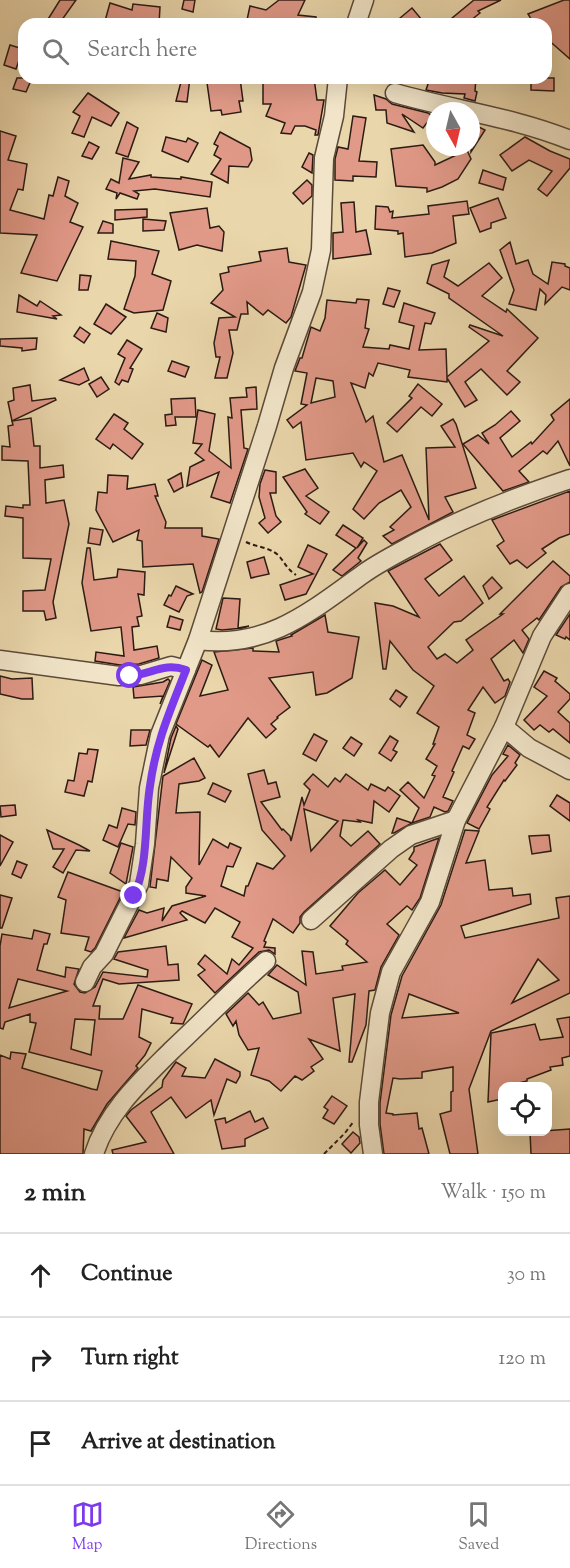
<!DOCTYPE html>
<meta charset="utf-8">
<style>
body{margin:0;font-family:"Sorts Mill Goudy",serif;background:#f6f6f6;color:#222}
.controls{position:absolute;right:18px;bottom:18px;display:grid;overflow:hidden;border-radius:12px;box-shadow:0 6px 24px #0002}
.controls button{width:54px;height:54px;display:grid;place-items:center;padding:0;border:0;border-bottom:2px solid #e0e0e0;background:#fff;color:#222;font:30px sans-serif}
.compass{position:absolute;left:426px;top:102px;width:54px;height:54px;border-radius:50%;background:#fff;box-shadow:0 6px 24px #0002;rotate:172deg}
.stop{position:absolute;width:18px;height:18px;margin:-14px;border:4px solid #7c3aed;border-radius:50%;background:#fff}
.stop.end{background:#7c3aed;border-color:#fff;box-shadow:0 2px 6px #0008}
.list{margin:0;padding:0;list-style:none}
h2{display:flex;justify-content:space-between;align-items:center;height:78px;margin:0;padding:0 24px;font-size:26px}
h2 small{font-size:20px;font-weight:400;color:#767676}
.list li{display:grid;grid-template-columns:39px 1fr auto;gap:18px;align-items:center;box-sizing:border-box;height:84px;padding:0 24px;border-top:2px solid #e0e0e0}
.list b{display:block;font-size:22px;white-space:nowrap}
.list em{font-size:20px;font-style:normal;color:#767676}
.icon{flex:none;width:33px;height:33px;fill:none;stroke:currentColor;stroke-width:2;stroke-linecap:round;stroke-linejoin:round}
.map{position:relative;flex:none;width:570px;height:1154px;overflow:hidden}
.search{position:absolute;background:#fff;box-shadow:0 6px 24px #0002;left:18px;right:18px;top:18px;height:66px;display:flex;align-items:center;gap:15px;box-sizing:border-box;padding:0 21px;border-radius:18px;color:#767676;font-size:22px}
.sheet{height:330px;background:#fff}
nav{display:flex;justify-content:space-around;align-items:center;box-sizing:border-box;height:84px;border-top:2px solid #e0e0e0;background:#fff;font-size:16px;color:#767676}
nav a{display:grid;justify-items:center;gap:3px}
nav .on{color:#7c3aed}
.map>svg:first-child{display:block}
</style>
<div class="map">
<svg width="570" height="1154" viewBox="0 0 570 1154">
<rect width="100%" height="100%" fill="#ead6ab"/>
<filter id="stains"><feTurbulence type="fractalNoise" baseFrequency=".00333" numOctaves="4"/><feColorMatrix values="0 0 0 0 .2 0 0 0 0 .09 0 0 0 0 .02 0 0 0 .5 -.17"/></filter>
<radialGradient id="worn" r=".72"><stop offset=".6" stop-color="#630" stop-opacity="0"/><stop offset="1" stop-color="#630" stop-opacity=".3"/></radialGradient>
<g fill="#e19988" stroke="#2c1b13" stroke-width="1.5" fill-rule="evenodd">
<polygon points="60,0 76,0 59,24 45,24"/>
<polygon points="184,0 195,0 193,12 182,9"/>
<polygon points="279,0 305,0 298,15 316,17 316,24 264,22 263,24 247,20 250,6 266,10"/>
<polygon points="474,0 501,0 478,11 480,13 466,24 460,24 457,21 453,22 451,19"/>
<polygon points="564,0 570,0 570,59 546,38 546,24 534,24 528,14"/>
<polygon points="110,3 132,10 133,4 160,7 159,24 117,24 105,21"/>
<polygon points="412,8 422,20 416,24 393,24"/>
<polygon points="10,45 23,49 16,69 4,65"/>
<polygon points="17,78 32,78 26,92 13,89"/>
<polygon points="182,78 190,78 187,102 176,101"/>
<polygon points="219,78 240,78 243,101 239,101 241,112 222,115 221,110 211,111 207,83 220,81"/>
<polygon points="263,78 314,78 317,100 324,100 318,135 315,135 316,130 305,126 295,126 291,134 281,133 285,123 266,116 271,104 263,104"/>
<polygon points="430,78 476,78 475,91 477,92 475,101 464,98 465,94 442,93 426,90"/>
<polygon points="531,78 554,78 554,91 531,90"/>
<polygon points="88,93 119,113 111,126 92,117 84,137 72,133 80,116 73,112"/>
<polygon points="374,95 386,99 392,104 428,113 432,116 423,128 402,114 414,132 387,123 386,110 376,110"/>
<polygon points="353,116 366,118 359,161 377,162 376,177 353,176 353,181 335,180 335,159 338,147 348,149"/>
<polygon points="127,122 138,128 128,157 116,153"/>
<polygon points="471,123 485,130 471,152"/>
<polygon points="0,131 16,136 8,160 27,164 23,190 18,189 10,210 44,219 49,195 53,196 58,177 69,181 65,196 78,203 70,222 83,227 57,281 21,273 37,235 0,233"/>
<polygon points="220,132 250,148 252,160 248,167 229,166 228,183 211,174 221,159 214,155 218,146 214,144"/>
<polygon points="166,137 186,142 188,138 198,143 188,162 162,151"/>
<polygon points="525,137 550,151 570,159 570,168 547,196 538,189 552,171 529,160 512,171 500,155"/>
<polygon points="89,142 99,147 92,159 82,156"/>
<polygon points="423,145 435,162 435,165 467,150 471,159 458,179 442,187 427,192 427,188 396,186 391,149"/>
<polygon points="309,153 313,155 312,173 302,167"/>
<polygon points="123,158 139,162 129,179 151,175 151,177 181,179 181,177 212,182 210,197 155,189 134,191 139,194 137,199 120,193 116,199 117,193 106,189 111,179 119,183"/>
<polygon points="483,170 506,178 503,190 479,183"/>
<polygon points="307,180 312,185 312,196 303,204 293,193"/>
<polygon points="498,198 506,218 491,223 491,228 480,232 470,208"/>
<polygon points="467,201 469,214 453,216 456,243 432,253 405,257 403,233 398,234 398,231 375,229 376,206 388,207 390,212 393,211 392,218 429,214 428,206"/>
<polygon points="354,202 356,232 366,230 371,254 333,259 333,233 343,232 341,203"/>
<polygon points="207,208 210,228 219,226 224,232 222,251 197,245 179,250 170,213"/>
<polygon points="147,209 147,217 115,220 115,210"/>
<polygon points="143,219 166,221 164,230 143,231"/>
<polygon points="103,221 113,224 113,233 98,233"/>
<polygon points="111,241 159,251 152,274 171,281 163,310 134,313 124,309 135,276 136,261 108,259"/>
<polygon points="510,242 516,264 528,260 533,274 548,284 552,262 565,264 565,266 570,268 570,290 562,287 545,304 546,295 540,289 536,310 509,304 514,290 500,250"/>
<polygon points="287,248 289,262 306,265 291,317 286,323 268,310 263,315 247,302 248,314 241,314 237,330 229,330 233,353 227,378 215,378 220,357 216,357 214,343 219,318 235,317 211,303 223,290 220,274 229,272 228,267 261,261 259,252"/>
<path d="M449,260L444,277L458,286L489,263L502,278L482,296L506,312L507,309L538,338L507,371L520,382L507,395L481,369L465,382L477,400L465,407L447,378V382L408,377L410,370L378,363L373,376L369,373L365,388L351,383L366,422L373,416L384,462L402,455L429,520L426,448L455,447L441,426L453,419L456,424L476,488L445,497L453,512L392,544L383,536L394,530L390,527L411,507L401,490L379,503L364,519L353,509L377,471L364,462L361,467L353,453L306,460L301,422L293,428L287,420L307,405L301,404L307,373L295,371L300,358H302L311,327L320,331L325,318L327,300L356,303L357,299L369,300L365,328L369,329L363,347L389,349L390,345L409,349L414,326L399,322L404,303L435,313L431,324L425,323L419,350L446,349L447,377L489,341L469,327L470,325L503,336L449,298V294L427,283L432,265ZM316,378L333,381L335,397L311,403Z"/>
<polygon points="80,275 91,276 88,290 79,290"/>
<polygon points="388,288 400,291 394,307 383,304"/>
<polygon points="19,295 37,306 40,301 61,315 53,316 57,319 17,312"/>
<polygon points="106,304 126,317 111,334 94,324"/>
<polygon points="157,313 168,318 166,332 151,328"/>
<polygon points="80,327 90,334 84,343 74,336"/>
<polygon points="37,338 36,349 22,351 22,348 0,346 0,339"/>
<polygon points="127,340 142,349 130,368 133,369 128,382 122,380 119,385 115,382 125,358 118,354"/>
<polygon points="172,361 189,367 185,377 168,371"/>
<polygon points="84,368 89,380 79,385 60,380"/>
<polygon points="101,377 109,389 97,397 89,384"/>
<polygon points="418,384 442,404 432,416 421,407 397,432 387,423 412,398 409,396"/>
<polygon points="30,385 32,401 55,398 56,400 12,421 8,402 14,400 13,388"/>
<polygon points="256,387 257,409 241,410 244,448 248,449 230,503 211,497 219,472 187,486 190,467 204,460 195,453 202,444 193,443 198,410 215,414 209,451 231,468 228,417 232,418 230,398 247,397 246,388"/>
<polygon points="195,398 196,417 175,417 176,425 166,426 165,415 172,414 171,399"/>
<polygon points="570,399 570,466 558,441 547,454 543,451 519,471 529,482 503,491 463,444 478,435 489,444 482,433 495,425 511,411 520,421 500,438 512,457 531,442 532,444 554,420 551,415"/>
<polygon points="114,414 128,423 124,429 143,444 132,459 113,444 110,449 96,439"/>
<polygon points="31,418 34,446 40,446 40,468 63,465 64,477 45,480 46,503 64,500 69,524 53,602 56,618 46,620 44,611 23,611 23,591 45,590 51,559 23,558 23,518 5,516 6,506 23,508 23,505 30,505 28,461 2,460 2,446 10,447 8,426 13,425 12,421"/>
<polygon points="305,469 318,488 306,496 329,512 320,524 305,514 307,512 283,477"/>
<polygon points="265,470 276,472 276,493 270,493 276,516 281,522 268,533 259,523 265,518 259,497 260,484"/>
<polygon points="181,473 183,487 174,492 168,480"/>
<polygon points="108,475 128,476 127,489 155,484 158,496 155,496 166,522 165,528 202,528 202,536 219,539 202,592 200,593 193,564 143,567 142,541 137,540 139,530 113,542 96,510 98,492 107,493"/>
<polygon points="570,491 570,534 559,538 542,549 546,553 527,568 517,560 510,564 497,546 504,541 492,520"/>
<polygon points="343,525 363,538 357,548 364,540 367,543 358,558 361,561 342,576 333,570 356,548 336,535"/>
<polygon points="90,528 103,530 100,545 88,543"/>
<polygon points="440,544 452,560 425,579 439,596 464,576 483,603 461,621 454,622 428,647 437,659 445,654 457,663 473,650 466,640 503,614 500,614 553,561 570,576 570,582 561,587 539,620 537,618 522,630 529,639 523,653 514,640 491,659 504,681 508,679 510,682 505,696 495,703 483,687 468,710 475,713 467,735 475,739 469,749 463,746 452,771 454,772 443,797 453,801 448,811 445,812 434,807 430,817 412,823 419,808 400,790 408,782 424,798 435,776 432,775 437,766 426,759 435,744 433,744 439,727 417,713 434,686 413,670 390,641 386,669 383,669 375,603 393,606 419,617 388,571"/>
<polygon points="308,545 327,554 306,594 285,600 280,585 313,574 298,567"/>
<polygon points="87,548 90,548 94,580 117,577 118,569 145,572 144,595 138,594 142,616 137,617 139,626 132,627 134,650 157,646 159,658 139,664 120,665 95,661 96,652 124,656 121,627 91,631 82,583"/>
<polygon points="264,557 269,574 251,578 247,562"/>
<polygon points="492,577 502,588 489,599 483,586"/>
<polygon points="176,586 193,594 187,596 179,612 164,605 169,595 171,596"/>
<polygon points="223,598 240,599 238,628 249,626 243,628 222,630 216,629"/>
<polygon points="570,614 570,640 566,637 565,639 556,635"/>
<polygon points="325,615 328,632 359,637 352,678 327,693 316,695 313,672 269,678 290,707 277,717 278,718 271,724 276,729 266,738 248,718 219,757 210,745 208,747 176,724 202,660 212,665 200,696 228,690 214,652 253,648 253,651 279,652 276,641 292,636 291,635"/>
<polygon points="170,616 183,620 180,630 167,627"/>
<polygon points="544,671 557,678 555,681 570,694 570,699 558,712 570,723 570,743 553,729 549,732 540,725 534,730 524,720 547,696 534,687"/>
<polygon points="0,676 12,679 32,678 33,699 22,699 0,694"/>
<polygon points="168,679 170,681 160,704 163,696 134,698 133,687 163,682"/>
<polygon points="396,690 407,697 400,707 390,699"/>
<polygon points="176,726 178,729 164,773 171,738"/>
<polygon points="131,730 150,730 146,745 130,746"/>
<polygon points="314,734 327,741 316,761 303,754"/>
<polygon points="390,736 398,741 393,750 397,752 391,761 379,753"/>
<polygon points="351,737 362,744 354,756 343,748"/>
<polygon points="508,745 520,755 515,763 517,765 505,781 504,780 487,807 490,809 479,829 467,823 492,775 508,756 503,754"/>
<polygon points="88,749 98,750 92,782 88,781 84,796 65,792 68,780 74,781 79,753 87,754"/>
<path d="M194,758L205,778L199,781L179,784L176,813L200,812L199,865L213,839L228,848L230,843L241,848L233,867L227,866L221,886L244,896L246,886H248L257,863L273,869L285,856L262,830L248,774L264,770L268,784L276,782L280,797L261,802L282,830L283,829L290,836L291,841L302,797L304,805L310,790L304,784L313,774L328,787L335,778L340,782L346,774L368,790L371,784L385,791L388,787L400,796L389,812L374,801L372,823L358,820L360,822L343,820L340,836L351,846L368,831L380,844L304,912L300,917V923L293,933L273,919L264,941L266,942L264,947L275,948V954L269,950L259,952L215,993L198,975L205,970L198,964L205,955L227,974L232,959L239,965L253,948L232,937L240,922L215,908L205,923L182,911L180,913L187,920L124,938L139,910L147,913L164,908L162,921L172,906L206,896L186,893V887L192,878L171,857L168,881L157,879L156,888L150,887L163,776ZM304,809L338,821L311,851Z"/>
<polygon points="213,783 231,791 225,802 208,794"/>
<polygon points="557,795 570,803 570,821 550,806"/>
<polygon points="15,805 16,815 1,817 0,806"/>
<polygon points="122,808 136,812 135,825 128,824 118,847 103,840 109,825 117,828"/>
<polygon points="397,818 412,823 394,833 392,833"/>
<polygon points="47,830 79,845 90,851 76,850 63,873 53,867 64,849 53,849"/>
<path d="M465,830L479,831L466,863L485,860L489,890L512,888L513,896L530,894L531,904L461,926L465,938L559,918L556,898L570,896V993L491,1031L469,1089L478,1154H450L440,1114L451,1111V1092L453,1091V1067L422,1072V1078L400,1079L393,1078L386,1113L393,1114V1115L417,1113L419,1129L422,1128L429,1154H384L380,1124V1103L391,1015L402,976L441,905ZM538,959L559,980L512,1003ZM409,994L459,1013L402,1018Z"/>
<polygon points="0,835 13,842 0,866"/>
<polygon points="549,835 551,851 532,854 529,836"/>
<polygon points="439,838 420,898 412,910 407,906 387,924 399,935 381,967 375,990 369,991 366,1025 352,1062 349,1062 355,994 333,998 340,1051 309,1039 323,1059 311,1067 314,1071 302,1080 295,1076 281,1091 269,1081 251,1075 259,1048 248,1050 239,1035 236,1021 233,1026 226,1014 248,993 259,1005 263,1002 273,1019 301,1013 298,992 268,975 277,965 306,985 302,951 313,952 316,974 343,970 342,966 367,962 346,944 348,941 330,926 358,893 385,870 400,885 417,865 409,859 414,851 414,847"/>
<polygon points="121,843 133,847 126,884 110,873"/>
<polygon points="17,861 27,865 21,878 12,874"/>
<polygon points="68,872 123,892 95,948 91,952 85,950 89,937 61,933 66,900 58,897"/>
<polygon points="0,895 12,898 2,928 0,928"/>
<path d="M34,930L50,934L47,944H44L37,970L65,977L66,967L79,969L74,984L80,992L85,993L95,987L103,972L147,977L148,970L114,959L118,952L166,946L168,965L178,964L179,980L119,984L103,979L93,1006H100L99,1019H123L138,985L192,1004L183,1024L171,1023L173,1018L142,1009L139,1037L151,1043L145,1055L136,1066L138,1068L107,1104L91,1131L84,1129L83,1154H0V1055L10,1059L11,1052L26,1054L22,1068L92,1089L97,1090L102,1071L29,1052L36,1023L30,1022V1014L5,1022L3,1029L0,1028V946L2,934L32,939ZM18,979L67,991L9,1008ZM75,1019L95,1020L91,1055L71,1049Z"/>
<polygon points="570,1017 570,1056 562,1058 563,1065 550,1067 551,1070 527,1079 527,1081 510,1085 510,1086 502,1086 502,1099 488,1102 491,1033 535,1024 540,1040 563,1037 557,1019"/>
<polygon points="215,1059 240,1072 240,1076 236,1083 227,1079 214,1115 211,1100 186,1118 171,1097 151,1112 174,1154 113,1154 112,1150 146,1142 126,1116 131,1110 162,1087 163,1080 176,1062 186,1068 182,1076 205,1078"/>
<polygon points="332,1096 347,1106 334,1124 323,1118 328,1110 324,1107"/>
<polygon points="250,1111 255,1122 263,1118 268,1128 245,1139 245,1146 222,1149 215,1120 225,1118 226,1123"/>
<polygon points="570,1129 570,1154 531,1154 530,1132"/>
<polygon points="353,1132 359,1137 360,1143 351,1153 342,1144"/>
</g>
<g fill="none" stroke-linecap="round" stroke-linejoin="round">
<g stroke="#5c4a39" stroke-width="21">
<g id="minor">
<polyline points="356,24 364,0"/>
<path d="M395,93C453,110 513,117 570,140"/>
<path d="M198,640C267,649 310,612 363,574C381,561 402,551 422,540C467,516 522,495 570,479"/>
<polyline points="0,660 119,676 141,675 171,666 186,670"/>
<polyline points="504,727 529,748 570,770"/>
<polyline points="311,920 391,849 411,835 456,820"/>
<polyline points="85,982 92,967 104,954 139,884 145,844 149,788 160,735 198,640 267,426 284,368 312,292 321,250 324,158 334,116 338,78"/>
<path d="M94,1154C107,1112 141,1081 171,1051C203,1021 233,990 266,961"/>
<polyline points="373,1154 369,1125 369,1102 380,1013 391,972 430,902 456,820 504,727 542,636 570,593"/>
</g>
</g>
<g stroke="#2c1b13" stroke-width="2" stroke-dasharray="4.5 3" stroke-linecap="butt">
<path d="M246,542C256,547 270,547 279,556C285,563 287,569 296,575"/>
<polyline points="324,1154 345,1133 354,1121"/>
</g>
<use href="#minor" stroke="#f1e4c8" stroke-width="18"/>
</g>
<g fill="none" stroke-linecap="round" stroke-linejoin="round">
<path stroke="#7c3aed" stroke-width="8" d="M130,676C152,674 164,662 186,670C170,711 156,742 150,786C144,823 149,862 134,896"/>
</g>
<rect width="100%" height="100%" filter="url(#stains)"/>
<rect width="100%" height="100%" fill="url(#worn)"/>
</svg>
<div class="controls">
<button><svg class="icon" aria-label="locate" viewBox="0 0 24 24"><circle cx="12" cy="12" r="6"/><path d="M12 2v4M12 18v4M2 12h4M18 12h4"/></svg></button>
</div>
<svg class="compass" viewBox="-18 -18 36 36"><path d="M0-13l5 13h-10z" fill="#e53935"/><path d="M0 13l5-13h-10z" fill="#767676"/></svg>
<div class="stop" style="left:130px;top:676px"></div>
<div class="stop end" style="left:134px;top:896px"></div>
<div class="search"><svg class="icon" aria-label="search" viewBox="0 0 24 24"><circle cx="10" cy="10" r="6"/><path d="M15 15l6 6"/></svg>Search here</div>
</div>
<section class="sheet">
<h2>2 min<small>Walk · 150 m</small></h2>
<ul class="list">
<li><svg class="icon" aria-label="ahead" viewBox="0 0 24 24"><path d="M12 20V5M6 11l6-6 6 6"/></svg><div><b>Continue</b></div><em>30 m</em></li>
<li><svg class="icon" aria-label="right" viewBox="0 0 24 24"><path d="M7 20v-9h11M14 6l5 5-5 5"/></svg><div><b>Turn right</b></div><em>120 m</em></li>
<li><svg class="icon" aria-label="arrive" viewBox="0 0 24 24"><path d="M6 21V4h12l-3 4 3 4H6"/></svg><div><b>Arrive at destination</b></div></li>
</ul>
</section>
<nav>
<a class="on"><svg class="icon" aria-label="map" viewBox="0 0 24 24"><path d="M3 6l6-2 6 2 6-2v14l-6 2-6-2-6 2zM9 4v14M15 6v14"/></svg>Map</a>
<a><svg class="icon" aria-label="directions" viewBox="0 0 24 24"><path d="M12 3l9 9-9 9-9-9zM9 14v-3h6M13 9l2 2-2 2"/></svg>Directions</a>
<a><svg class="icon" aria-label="saved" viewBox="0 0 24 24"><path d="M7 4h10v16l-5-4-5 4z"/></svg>Saved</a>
</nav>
